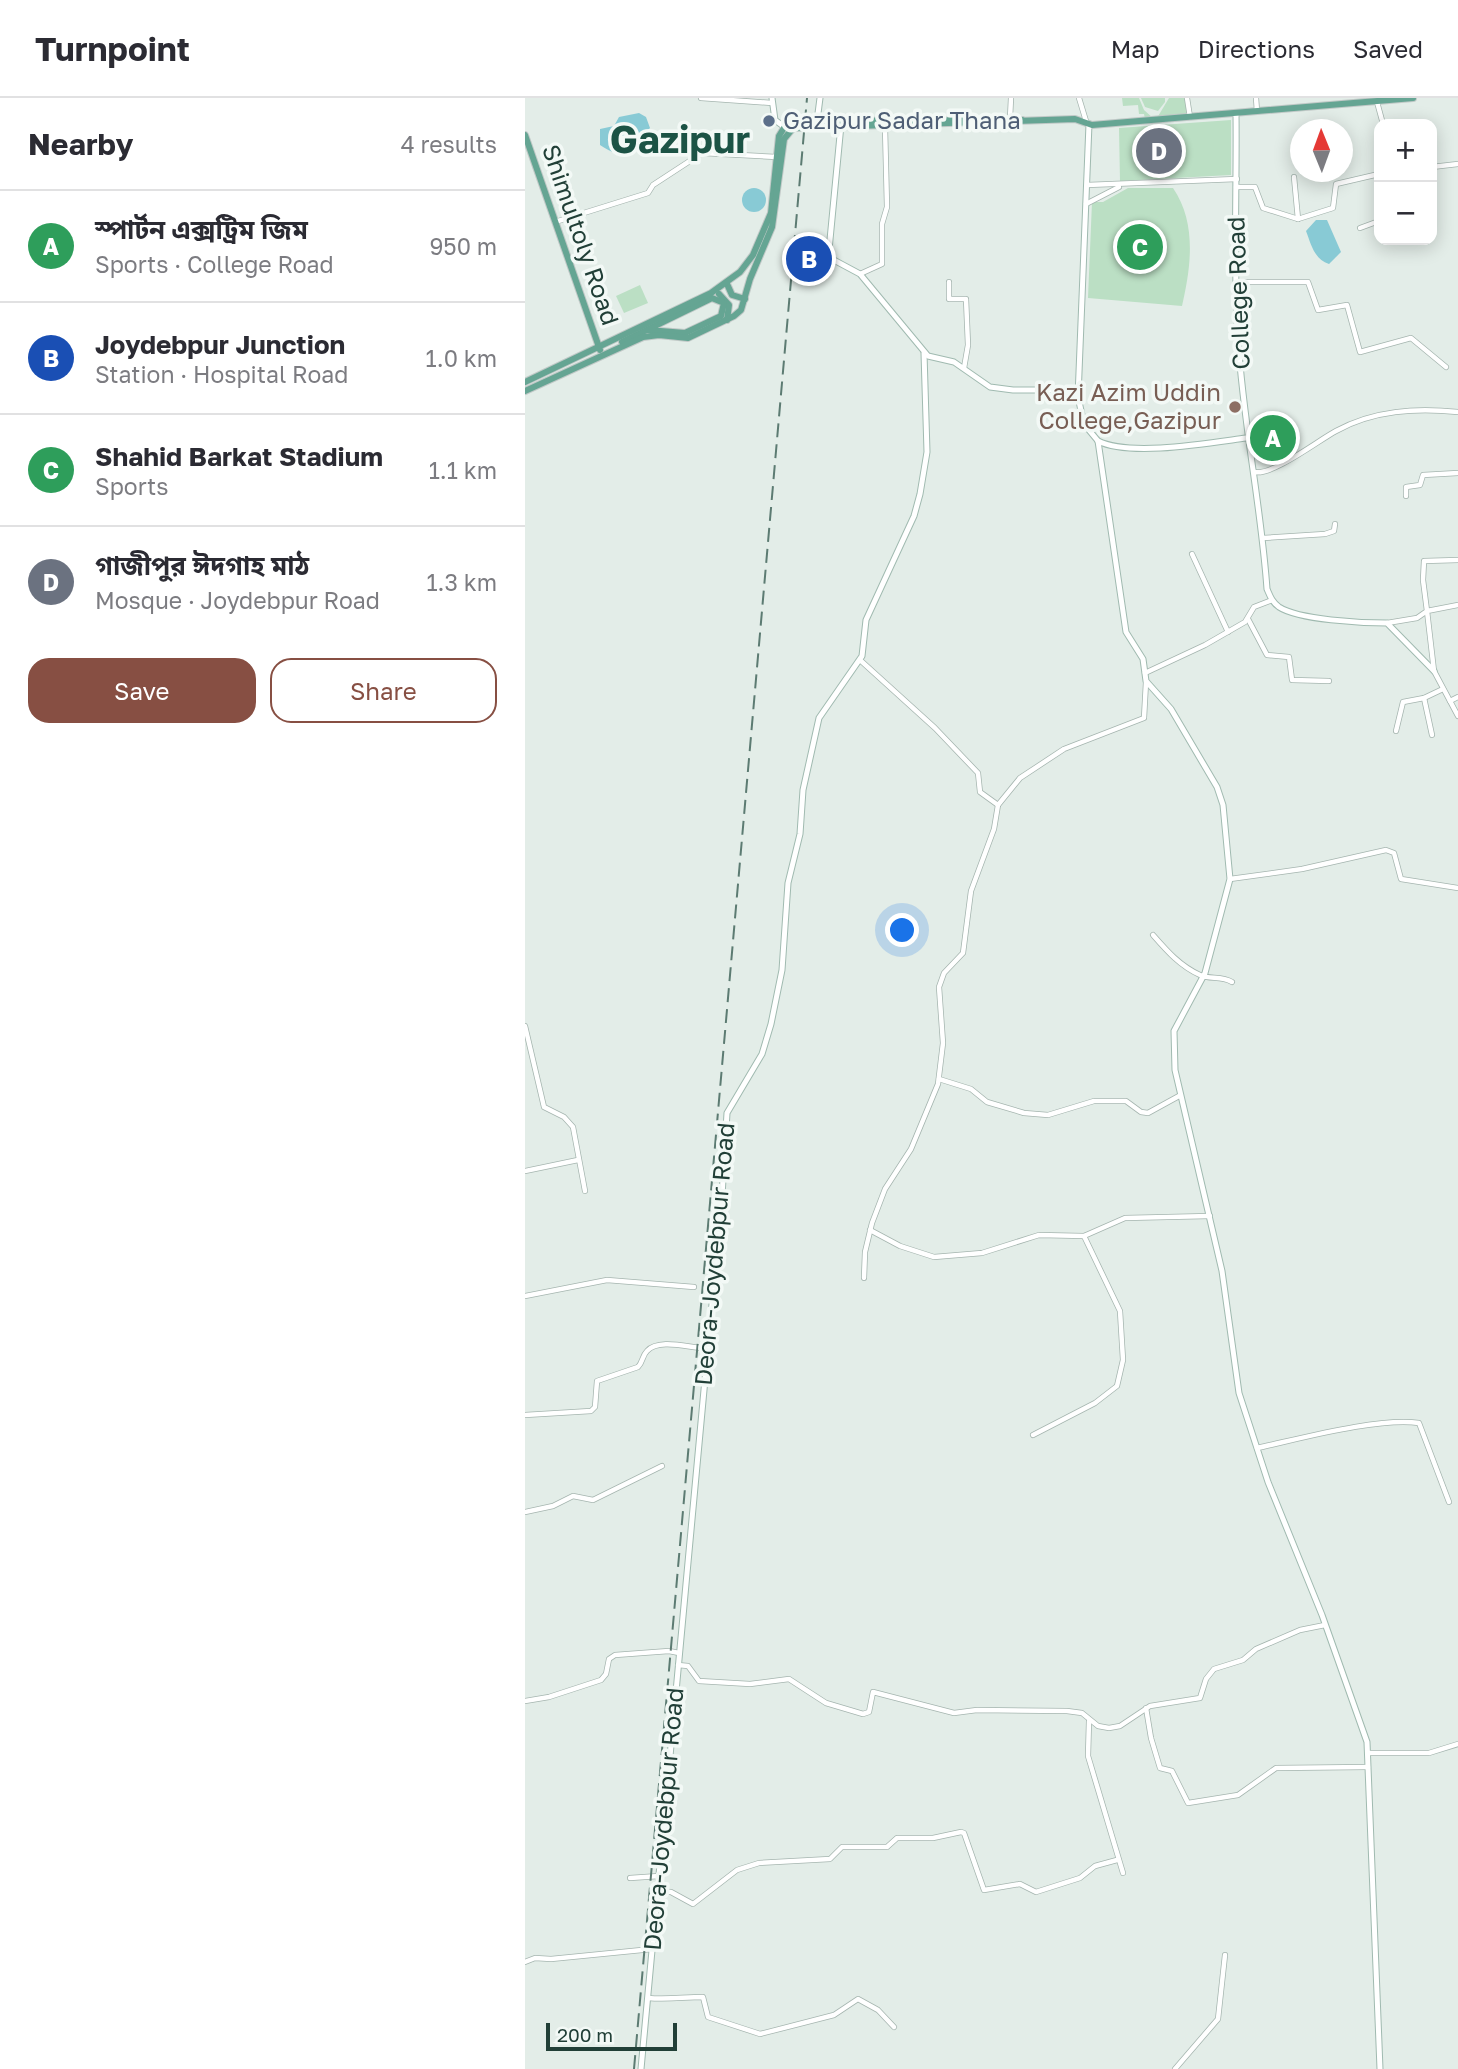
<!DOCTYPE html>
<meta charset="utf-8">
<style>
body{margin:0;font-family:"Golos Text","Noto Sans Bengali",sans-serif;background:#f7f7f7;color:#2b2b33}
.controls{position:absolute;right:21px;top:21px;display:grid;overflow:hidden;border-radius:14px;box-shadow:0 4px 18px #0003}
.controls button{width:63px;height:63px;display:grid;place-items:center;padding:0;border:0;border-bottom:2px solid #e1e1e2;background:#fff;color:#2b2b33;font:35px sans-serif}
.compass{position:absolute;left:765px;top:21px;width:63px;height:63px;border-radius:50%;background:#fff;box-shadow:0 4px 18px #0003;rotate:359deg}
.scale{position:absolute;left:21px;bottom:18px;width:131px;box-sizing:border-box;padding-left:7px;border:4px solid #213f37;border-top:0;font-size:19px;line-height:24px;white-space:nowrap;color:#213f37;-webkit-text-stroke:5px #f3f9f6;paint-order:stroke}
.you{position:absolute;left:378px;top:833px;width:24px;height:24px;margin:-18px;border:5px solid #fff;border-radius:50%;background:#1a73e8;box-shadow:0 0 0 10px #1a73e833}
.badge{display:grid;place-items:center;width:46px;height:46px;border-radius:50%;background:#874f43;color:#fff;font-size:23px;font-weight:700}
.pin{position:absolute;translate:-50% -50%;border:4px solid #fff;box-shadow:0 2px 7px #0006}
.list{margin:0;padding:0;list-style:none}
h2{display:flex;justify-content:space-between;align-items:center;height:91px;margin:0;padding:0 28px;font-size:30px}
h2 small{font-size:23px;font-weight:400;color:#7c7c81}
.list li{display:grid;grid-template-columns:46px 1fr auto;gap:21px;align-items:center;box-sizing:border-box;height:112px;padding:0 28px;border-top:2px solid #e1e1e2}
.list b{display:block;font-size:26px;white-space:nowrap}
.list p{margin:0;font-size:23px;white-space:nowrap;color:#7c7c81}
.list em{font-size:23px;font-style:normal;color:#7c7c81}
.actions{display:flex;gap:14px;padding:21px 28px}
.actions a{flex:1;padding:16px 0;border:2px solid #874f43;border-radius:21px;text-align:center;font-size:24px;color:#874f43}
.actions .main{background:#874f43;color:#fff}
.map{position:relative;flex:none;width:933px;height:1971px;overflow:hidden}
header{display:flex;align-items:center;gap:42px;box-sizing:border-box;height:98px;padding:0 35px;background:#fff;border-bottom:2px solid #e1e1e2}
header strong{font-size:33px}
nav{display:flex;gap:38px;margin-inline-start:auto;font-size:24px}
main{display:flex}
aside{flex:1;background:#fff}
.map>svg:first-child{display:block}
</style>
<header>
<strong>Turnpoint</strong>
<nav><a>Map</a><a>Directions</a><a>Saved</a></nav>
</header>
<main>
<aside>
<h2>Nearby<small>4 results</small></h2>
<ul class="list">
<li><span class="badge" style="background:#2e9e5b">A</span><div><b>স্পার্টন এক্সট্রিম জিম</b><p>Sports · College Road</p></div><em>950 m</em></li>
<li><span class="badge" style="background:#1a4fb4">B</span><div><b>Joydebpur Junction</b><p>Station · Hospital Road</p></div><em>1.0 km</em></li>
<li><span class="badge" style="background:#2e9e5b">C</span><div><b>Shahid Barkat Stadium</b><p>Sports</p></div><em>1.1 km</em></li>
<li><span class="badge" style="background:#6b7280">D</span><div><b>গাজীপুর ঈদগাহ মাঠ</b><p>Mosque · Joydebpur Road</p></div><em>1.3 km</em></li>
</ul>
<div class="actions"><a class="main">Save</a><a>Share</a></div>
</aside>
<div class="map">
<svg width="933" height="1971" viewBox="0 0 933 1971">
<rect width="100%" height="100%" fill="#e3ede8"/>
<g fill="#bbdfc4">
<polygon points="597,0 614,0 619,12 628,20 620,21 619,16 614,16 613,7 598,8"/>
<polygon points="616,0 640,0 640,4 633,13 620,9"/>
<polygon points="644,0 661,0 662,18 632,20"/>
<polygon points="706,22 706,77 595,83 594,30"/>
<path d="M603,90H648C672,125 666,169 657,208L563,200L567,104H578Z"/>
<polygon points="115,187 123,205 99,215 91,198"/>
</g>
<g fill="#88cad5">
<path d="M114,15L121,19L125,30L116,39V50C99,58 91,58 75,47V31L89,28L94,19Z"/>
<circle cx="229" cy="102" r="12"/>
<path d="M791,122H802L816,154L804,166C789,161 786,146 781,133Z"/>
</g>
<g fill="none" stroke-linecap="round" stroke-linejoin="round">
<g stroke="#a5b5af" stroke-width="6">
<g id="street">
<polyline points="176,0 247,5"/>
<polyline points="554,0 561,23"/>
<polyline points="662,0 665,19"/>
<polyline points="731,0 732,13"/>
<polyline points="852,4 858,26"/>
<polyline points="485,20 486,0"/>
<polyline points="907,69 933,66"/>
<polyline points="769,79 773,121 808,110 811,86 854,76"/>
<polyline points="562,87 712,81"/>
<polyline points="711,89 730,89 738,110 773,121"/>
<polyline points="561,106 594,89"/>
<polyline points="30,124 123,95 128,87 177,55 252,59"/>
<polyline points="835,130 854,123"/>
<polyline points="875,142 876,143"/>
<polyline points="335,176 357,166 357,126 362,109 360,29"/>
<polyline points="424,184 424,201 441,201 443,247 439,270"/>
<polyline points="711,184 783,184 793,212 822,207 835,254 886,240 921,269"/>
<path d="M730,374C747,378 794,342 811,333C849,312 891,310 933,314"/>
<polyline points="881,398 881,389 895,387 898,377 933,375"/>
<polyline points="738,440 800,436 809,433 810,426"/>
<polyline points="667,456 703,534"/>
<polyline points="933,507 902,513 909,573 933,618"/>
<polyline points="723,521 742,557 764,559 767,582 804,583"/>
<polyline points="862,525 892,520 902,513 898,482 899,463 933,462"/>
<polyline points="335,562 410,630 453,675 455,694 473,707"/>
<polyline points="620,575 680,547 720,524 729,509 747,502"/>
<polyline points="899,600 907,637"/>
<polyline points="925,603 933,599"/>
<polyline points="871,633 878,604 899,600 918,591"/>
<polyline points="705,781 777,771 861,752 869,755 876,781 933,790"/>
<path d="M628,837C642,853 655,868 675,877C685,882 696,877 707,884"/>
<polyline points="0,928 19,1009 39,1019 48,1029 60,1093"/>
<polyline points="414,981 446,991 462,1004 499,1015 523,1017 569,1003 601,1003 616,1014 623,1015 654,998"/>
<polyline points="0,1073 53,1062"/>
<polyline points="345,1132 375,1148 409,1159 457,1155 514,1137 559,1138 600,1120 685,1118"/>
<polyline points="339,1180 340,1154 347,1125 360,1091 386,1051 413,986 418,945 414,889 419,875 438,855 446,793 469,731 473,707 495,680 539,651 619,620 621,584"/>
<polyline points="0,1198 82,1182 169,1189"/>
<path d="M0,1317L66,1313L70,1309L72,1283L113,1269C118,1264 117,1258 122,1253C134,1240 165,1250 180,1250"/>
<polyline points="508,1337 570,1305 592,1288 598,1262 595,1213 559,1138"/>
<path d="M732,1350C774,1341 854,1319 894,1325L924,1404"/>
<polyline points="0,1414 28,1408 48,1398 68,1402 137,1368"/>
<polyline points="153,1567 163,1568 174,1583 225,1586 264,1581 301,1605 338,1616 344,1614 348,1594 429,1615 452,1612 542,1613 557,1615 573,1628 584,1630 595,1628 625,1608 675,1600 681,1581 689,1571 718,1562 731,1551 775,1532 800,1527"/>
<polyline points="0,1603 24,1599 76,1582 81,1576 84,1561 90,1557 144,1553 154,1555"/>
<polyline points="621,1610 626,1640 635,1670 647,1673 663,1705 713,1697 751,1670 843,1669"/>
<polyline points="564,1623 563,1658 598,1775"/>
<polyline points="843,1655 904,1655 933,1646"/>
<polyline points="105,1780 134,1778"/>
<polyline points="132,1793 146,1794 168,1806 212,1772 234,1765 305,1761 317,1749 362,1749 372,1740 408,1740 436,1734 439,1735 459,1792 495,1786 511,1794 555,1780 570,1768 592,1762"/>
<polyline points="0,1864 10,1860 26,1861 127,1851"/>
<path d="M123,1900C143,1902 159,1899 178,1899L183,1919L235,1936L309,1917L333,1901L353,1912L369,1929"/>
<polyline points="650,1971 693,1921 700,1857"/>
</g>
</g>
<g stroke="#a0bab0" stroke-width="7">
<g id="secondary">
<polyline points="247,0 250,22 258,28"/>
<path d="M711,15C712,90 708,166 713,241C718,325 736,406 742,491C745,498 747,504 754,509C774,522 837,525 862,525L909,573"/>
<polyline points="292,23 295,0"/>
<polyline points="564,26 553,299 559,326 573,343 601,534 618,561 621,583 646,611 692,689 698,707 705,781 680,875 649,933 650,972 697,1173 714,1295 743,1384 797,1517 842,1644 855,1971"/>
<polyline points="316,27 304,152 307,161 335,176 403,258 429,264 465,289 488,292 554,292"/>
<path d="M573,343C605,359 684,345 721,340"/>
<polyline points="116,1971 197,1098 202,1015 237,956 246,926 257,872 263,785 275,736 278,692 294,620 337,558 341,522 389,418 395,396 402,354 399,255"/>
</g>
</g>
<g stroke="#c1c9c7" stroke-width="8">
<g id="primary">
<polyline points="0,37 75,252"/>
<polyline points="202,186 207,197 220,201"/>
<polyline points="194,196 204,207 202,222"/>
<polyline points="97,244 187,200 199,205 196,218 160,235 123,232"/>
<polyline points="0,284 186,195 215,174 228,157 246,115 254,38 262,25 277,23 497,22"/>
<polyline points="0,293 118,239 134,237 163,240 209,218 216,212 225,181 247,129 259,41 268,30 550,21 567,27 888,0"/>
</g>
</g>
<use href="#street" stroke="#fff" stroke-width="4.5"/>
<use href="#secondary" stroke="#fff" stroke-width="5"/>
<use href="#primary" stroke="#65a593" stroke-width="6"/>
<polyline stroke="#5c7b72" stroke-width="2" stroke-dasharray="14 7" stroke-linecap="butt" points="109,1971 282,0"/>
</g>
<circle fill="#5c6f8a" stroke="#f3f9f6" stroke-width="2.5" cx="244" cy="23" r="7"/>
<circle fill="#8d6e63" stroke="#f3f9f6" stroke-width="2.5" cx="710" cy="309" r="7"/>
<g text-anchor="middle" stroke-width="7" stroke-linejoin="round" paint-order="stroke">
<g font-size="24" fill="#4e5e75" stroke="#f3f9f6" text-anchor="start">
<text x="258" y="31">Gazipur Sadar Thana</text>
</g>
<g font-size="24" fill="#213f37" stroke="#f3f9f6">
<text transform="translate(55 137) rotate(71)" y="8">Shimultoly Road</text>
<text transform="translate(714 195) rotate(-92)" y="8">College Road</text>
<text transform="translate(190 1156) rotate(-85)" y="8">Deora-Joydebpur Road</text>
<text transform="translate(139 1721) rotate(-85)" y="8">Deora-Joydebpur Road</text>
</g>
<g font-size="24" fill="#785e54" stroke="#f3f9f6" text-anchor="end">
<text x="696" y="303">Kazi Azim Uddin<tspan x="696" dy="28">College,Gazipur</tspan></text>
</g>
<g font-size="38" font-weight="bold" fill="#1c5345" stroke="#f3f9f6">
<text x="155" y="55">Gazipur</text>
</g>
</g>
</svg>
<div class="controls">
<button>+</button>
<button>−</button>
</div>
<svg class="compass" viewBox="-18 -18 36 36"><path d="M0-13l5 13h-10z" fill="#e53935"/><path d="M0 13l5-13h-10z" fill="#7c7c81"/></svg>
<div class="scale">200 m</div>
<div class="you"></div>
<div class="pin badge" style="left:748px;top:340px;background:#2e9e5b">A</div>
<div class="pin badge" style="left:284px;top:161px;background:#1a4fb4">B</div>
<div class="pin badge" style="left:615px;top:149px;background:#2e9e5b">C</div>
<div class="pin badge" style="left:634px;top:53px;background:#6b7280">D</div>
</div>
</main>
